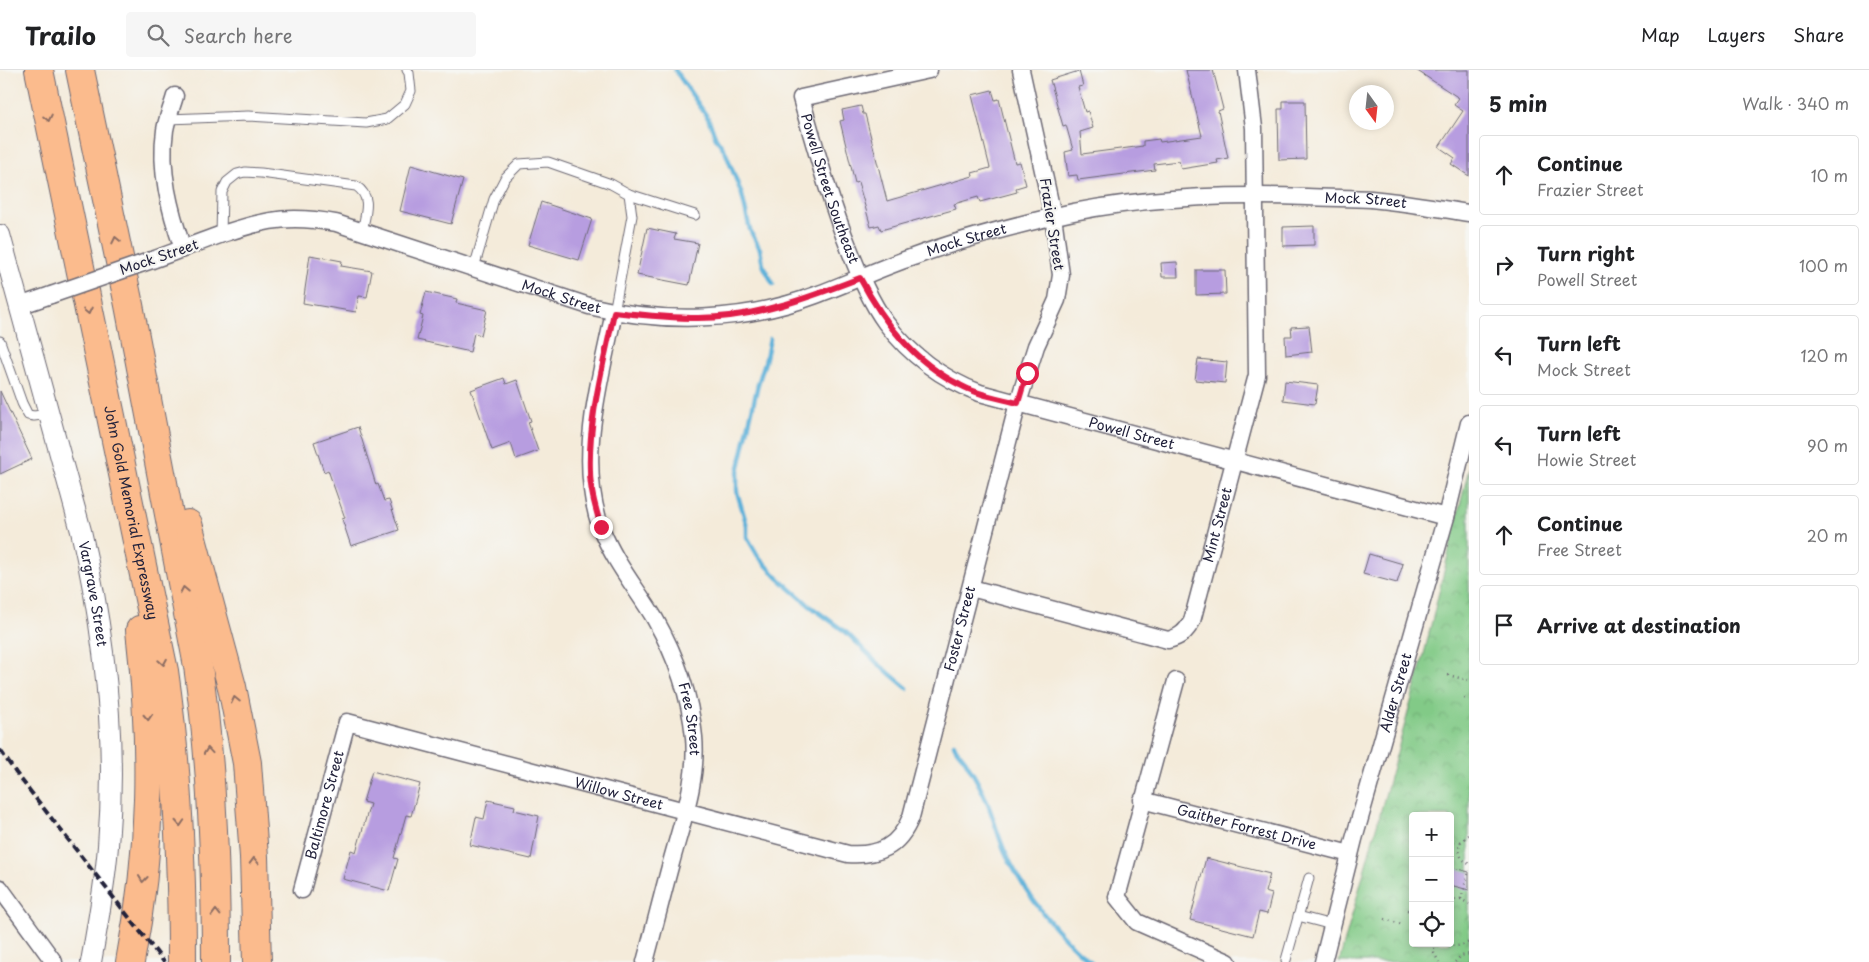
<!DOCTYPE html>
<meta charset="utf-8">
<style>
body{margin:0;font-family:"Playpen Sans",sans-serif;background:#f6f6f6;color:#202124}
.controls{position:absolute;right:15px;bottom:15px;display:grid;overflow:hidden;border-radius:5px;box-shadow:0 2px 8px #0003}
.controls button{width:45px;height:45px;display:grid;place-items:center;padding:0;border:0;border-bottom:1px solid #e0e0e0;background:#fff;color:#202124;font:25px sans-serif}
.compass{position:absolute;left:1349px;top:15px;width:45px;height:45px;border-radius:50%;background:#fff;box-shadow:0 2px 8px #0003;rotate:165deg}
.stop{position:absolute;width:15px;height:15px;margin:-11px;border:4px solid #e11d48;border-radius:50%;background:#fff}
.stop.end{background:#e11d48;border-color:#fff;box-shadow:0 1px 5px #0008}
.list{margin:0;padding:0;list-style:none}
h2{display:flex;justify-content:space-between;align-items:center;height:65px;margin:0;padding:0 20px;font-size:21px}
h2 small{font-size:16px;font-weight:400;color:#757577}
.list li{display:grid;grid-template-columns:32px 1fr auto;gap:15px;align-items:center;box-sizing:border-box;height:80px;margin:0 10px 10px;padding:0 10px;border:1px solid #e0e0e0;border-radius:5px}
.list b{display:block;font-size:19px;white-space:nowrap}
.list p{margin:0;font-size:16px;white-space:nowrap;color:#757577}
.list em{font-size:16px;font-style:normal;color:#757577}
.icon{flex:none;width:28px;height:28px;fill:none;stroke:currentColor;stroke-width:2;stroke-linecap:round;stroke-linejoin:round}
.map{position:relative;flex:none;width:1469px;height:892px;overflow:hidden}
header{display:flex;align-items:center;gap:30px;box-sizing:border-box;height:70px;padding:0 25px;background:#fff;border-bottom:1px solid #e0e0e0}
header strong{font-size:24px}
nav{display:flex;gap:28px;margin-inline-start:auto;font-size:18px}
.search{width:350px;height:45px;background:#f6f6f6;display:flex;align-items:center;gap:12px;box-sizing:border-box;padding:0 18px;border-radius:5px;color:#757577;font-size:19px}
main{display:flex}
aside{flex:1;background:#fff}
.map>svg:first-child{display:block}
</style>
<header>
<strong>Trailo</strong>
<div class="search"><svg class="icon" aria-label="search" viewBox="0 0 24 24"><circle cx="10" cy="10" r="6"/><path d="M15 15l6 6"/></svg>Search here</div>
<nav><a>Map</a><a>Layers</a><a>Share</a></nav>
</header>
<main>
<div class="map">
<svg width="1469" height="892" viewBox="0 0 1469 892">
<defs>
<pattern id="park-crowns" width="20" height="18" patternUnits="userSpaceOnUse" patternTransform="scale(1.25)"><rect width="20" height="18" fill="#82ca87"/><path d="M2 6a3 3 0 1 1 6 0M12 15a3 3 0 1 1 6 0" fill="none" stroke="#70ad75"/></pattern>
</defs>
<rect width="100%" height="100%" fill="#f6f6f2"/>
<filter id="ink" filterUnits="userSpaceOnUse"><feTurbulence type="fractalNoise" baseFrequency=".02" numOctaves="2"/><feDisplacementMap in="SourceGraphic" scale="10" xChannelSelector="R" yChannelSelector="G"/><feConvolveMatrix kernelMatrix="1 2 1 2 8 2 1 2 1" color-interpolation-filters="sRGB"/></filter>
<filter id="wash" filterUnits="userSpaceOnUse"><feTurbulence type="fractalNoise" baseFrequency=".0096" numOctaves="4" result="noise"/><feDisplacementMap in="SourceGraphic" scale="20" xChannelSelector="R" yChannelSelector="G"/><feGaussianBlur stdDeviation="1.12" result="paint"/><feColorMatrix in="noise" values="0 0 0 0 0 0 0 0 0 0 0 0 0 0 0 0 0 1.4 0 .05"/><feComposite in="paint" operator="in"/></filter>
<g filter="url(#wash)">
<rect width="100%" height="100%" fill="#f4ebda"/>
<path fill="url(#park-crowns)" stroke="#527661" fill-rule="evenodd" d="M1469,398V892H1339L1423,588ZM1413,746H1450V873H1413Z"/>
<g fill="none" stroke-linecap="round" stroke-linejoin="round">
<g stroke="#5db1d9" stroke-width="4.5">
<polyline points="675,0 708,48 716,68 725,81 742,125 750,160 760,179 763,195 773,214"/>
<polyline points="770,269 765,292 758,314 737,406 737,422 747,456 747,467 758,486 777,507 810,536 847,563 877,593 907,618"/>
<path d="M954,674C956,681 961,684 965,690C971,700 978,712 983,723C993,743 997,765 1006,784C1026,825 1056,864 1091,892"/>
</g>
</g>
<g id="blocks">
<g fill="#b79de0">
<polygon points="1186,0 1213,0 1223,39 1218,41 1228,88 1217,90 1218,93 1181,99 1179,91 1154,94 1155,100 1078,110 1077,105 1068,106 1065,82 1073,80 1066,55 1063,56 1050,10 1079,1 1083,16 1078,17 1085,42 1088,41 1093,58 1080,62 1082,84 1143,76 1143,71 1159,69 1160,72 1202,66"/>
<polygon points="1416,0 1469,0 1469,106 1451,94 1455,88 1439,77 1463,41 1454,35 1459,28"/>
<polygon points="992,20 995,30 999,29 1015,93 1020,92 1026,115 1016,118 1017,122 980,132 978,127 954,134 956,139 881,160 879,155 871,157 858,112 855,113 840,51 844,50 842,40 861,36 863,44 865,44 887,131 973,106 972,103 990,98 972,25"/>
<polygon points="1283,31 1305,31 1306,89 1279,90 1278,39 1283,39"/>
<polygon points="411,95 463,110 451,154 400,141"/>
<polygon points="541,132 592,149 579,190 528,175"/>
<polygon points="1314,156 1314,175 1283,176 1283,157"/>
<polygon points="647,158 676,164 674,169 698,173 689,215 637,205"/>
<polygon points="310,185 342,191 341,196 372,201 367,227 359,226 356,242 303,233"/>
<polygon points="1177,192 1178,207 1162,207 1161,193"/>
<polygon points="1196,200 1225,200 1226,224 1196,225"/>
<polygon points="426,222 457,229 456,233 487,240 481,265 474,263 470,282 417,270 423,246 420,245"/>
<polygon points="1309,256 1312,282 1286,285 1285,266 1292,266 1291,257"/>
<polygon points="1198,289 1227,292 1225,313 1195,310"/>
<polygon points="504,308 506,314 517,310 531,351 528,352 538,381 516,389 511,373 492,380 471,320"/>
<polygon points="1285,311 1318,315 1315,334 1283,330"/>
<polygon points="0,321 32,389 0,404"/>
<polygon points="358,357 376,415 378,414 384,431 389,430 399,460 351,476 342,449 345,448 328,400 324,402 314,372"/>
<polygon points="1369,484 1403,494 1397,513 1363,504"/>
<polygon points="372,701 420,714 411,746 406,745 394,788 398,789 389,821 343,809 351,780 356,782 370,734 363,732"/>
<polygon points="488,730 515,736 514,740 539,746 531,789 470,775 476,747 484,749"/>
<polygon points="1206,788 1270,804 1265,822 1272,824 1267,844 1259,842 1253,866 1190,850"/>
<polygon points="1450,797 1469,802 1469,820 1450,815"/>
</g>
</g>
</g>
<g filter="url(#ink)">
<use href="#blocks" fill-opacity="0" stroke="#6c6873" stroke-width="1"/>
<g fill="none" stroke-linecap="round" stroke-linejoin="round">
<g stroke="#6c6873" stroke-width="11">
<g id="service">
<polyline points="168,49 248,46 366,53 387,49 405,34 411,21 409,3 407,0"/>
<polyline points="629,124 695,145"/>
<path d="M221,166L222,122L227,112L237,104L245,102L261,103L356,116C373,127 365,144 362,162"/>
<polyline points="474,198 494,129 505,108 519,94 548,92 611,114 629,124 632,146 614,242"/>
<polyline points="0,271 22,333 28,345 34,346 49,344"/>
<polyline points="1298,846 1332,855"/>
<polyline points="1286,890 1309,808"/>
</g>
</g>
<g stroke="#6c6873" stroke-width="19">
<g id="minor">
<path id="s1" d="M929,0L801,28C816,80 830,131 850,181C860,206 870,231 886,253C910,285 943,309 980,323L1446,447"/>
<path d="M175,26C172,37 167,48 165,60C159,100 170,141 183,179"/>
<path id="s2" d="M152,190C189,177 232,158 270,151C292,147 314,149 336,153L589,236C664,254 744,252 816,225C849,213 880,198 913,187C958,170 1005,158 1051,147C1135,127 1222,124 1307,127C1328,128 1350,128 1371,129C1404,132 1436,138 1469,143"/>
<polyline points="19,236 51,225"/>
<path id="s3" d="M614,242C600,312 576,388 601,458C614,492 637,519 655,549C676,586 690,625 694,667C698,710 682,752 671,793C662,826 654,859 645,892"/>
<path id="s4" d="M971,518L1168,570C1180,567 1186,562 1192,551L1257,305L1254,58L1247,0"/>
<polyline points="1176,611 1117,827 1137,852 1228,892"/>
<path id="s5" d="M1142,730L1350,784"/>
<polyline points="0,818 54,892"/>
<path id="s6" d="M302,820L347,652L848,784C879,786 899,777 911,747L1018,333L1036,276L1057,230L1061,205L1053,146L1021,0"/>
<path id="s7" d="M1323,892L1354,769L1446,447L1469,353"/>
</g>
</g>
<g stroke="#6c6873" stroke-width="22">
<g id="tertiary">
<path id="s8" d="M0,165L81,461C105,564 117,670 108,776C105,815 98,853 91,892"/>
</g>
</g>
<g stroke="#6c6873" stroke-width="30">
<g id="motorway">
<path id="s9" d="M39,0L164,601C178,698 182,794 182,892"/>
<path d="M80,0L129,235L198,596C212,694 216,793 216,892"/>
<polyline points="188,454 232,617 247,693 254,787 257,892"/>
<path d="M130,892C152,779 153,675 140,560"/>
</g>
</g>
<g stroke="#6c6873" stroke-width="2.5" stroke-dasharray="1 4" stroke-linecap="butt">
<polyline points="1448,605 1468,610"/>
<polyline points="1464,628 1469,629"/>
<path d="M1469,765L1461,772C1457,781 1460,789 1469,794"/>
<polyline points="1450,770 1461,772"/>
<polyline points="1461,829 1469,800"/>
<polyline points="1450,830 1461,829 1469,834"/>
<polyline points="1407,840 1413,841"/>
<polyline points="1385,849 1403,855"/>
<polyline points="1436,873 1434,883 1439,892"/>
<path d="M1443,873C1453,877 1460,877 1469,872"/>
<polyline points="1455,892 1461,886 1469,884"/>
</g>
<use href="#service" stroke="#fff" stroke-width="9"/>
<use href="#minor" stroke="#fff" stroke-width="16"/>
<use href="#tertiary" stroke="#fff" stroke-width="20"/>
<use href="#motorway" stroke="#fbbb8d" stroke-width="28"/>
<polyline stroke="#22223b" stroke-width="4" stroke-dasharray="8 4" stroke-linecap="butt" points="0,680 16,703 164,892"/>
<g stroke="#6c6873" stroke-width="19" stroke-linecap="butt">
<polyline id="minor-bridge" points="51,225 152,190"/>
</g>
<use href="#minor-bridge" stroke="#fff" stroke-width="16"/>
</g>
<defs><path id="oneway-chevron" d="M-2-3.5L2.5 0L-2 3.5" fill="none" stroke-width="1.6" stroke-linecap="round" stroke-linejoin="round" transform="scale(1.25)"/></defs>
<g stroke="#8e6e64">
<use href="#oneway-chevron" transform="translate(48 48) rotate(78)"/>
<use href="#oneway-chevron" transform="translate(116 170) rotate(-102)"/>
<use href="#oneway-chevron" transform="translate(88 241) rotate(78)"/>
<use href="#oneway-chevron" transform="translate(184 520) rotate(-101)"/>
<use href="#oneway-chevron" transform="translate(163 592) rotate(80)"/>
<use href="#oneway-chevron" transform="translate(235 630) rotate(-103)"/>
<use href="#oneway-chevron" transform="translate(148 647) rotate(87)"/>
<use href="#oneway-chevron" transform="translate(208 681) rotate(-95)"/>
<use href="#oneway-chevron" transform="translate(180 753) rotate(87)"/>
<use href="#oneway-chevron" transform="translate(254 791) rotate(-92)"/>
<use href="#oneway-chevron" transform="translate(143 809) rotate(96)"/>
<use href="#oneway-chevron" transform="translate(216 843) rotate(-91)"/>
</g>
</g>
<g fill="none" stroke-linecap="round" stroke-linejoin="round" filter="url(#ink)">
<path stroke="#e11d48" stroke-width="6" d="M601,457C596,439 590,420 590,401C588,348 604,294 614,242C642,245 670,248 698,248C755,248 808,228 860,208C884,253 914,292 960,315C978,325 999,328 1018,333L1027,303"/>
</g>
<g text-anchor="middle" stroke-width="4.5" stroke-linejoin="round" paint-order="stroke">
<g font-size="14" fill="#22223b" stroke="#f6f6f2">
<text dy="5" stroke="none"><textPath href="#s1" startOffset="226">Powell Street Southeast</textPath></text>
<text dy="5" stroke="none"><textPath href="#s2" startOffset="1252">Mock Street</textPath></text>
<text transform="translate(1052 154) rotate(81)" y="5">Frazier Street</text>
<text dy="5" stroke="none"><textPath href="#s2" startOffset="848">Mock Street</textPath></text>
<text transform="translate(159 187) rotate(-19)" y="5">Mock Street</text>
<text dy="5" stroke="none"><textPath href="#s2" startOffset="428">Mock Street</textPath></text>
<text dy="5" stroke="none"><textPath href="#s1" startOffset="648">Powell Street</textPath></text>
<text dy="5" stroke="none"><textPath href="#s9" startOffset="452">John Gold Memorial Expressway</textPath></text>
<text dy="5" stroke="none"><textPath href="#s4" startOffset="335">Mint Street</textPath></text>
<text dy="5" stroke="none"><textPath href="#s8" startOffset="371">Vargrave Street</textPath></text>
<text dy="5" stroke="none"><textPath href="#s6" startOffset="966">Foster Street</textPath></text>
<text dy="5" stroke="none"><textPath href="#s7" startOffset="279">Alder Street</textPath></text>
<text dy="5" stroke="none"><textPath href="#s3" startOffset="432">Free Street</textPath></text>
<text dy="5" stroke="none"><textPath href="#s6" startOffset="455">Willow Street</textPath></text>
<text dy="5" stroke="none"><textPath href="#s6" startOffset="88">Baltimore Street</textPath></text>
<text dy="5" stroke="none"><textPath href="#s5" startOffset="108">Gaither Forrest Drive</textPath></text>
</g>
</g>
</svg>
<div class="controls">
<button>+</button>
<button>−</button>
<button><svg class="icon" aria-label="locate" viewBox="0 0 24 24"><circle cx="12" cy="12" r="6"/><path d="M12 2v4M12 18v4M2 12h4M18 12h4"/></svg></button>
</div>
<svg class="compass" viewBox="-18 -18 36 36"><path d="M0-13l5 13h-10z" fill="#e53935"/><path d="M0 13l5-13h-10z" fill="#757577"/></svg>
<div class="stop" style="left:1027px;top:303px"></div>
<div class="stop end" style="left:601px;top:457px"></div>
</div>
<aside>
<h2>5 min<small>Walk · 340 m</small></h2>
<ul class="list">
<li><svg class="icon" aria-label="ahead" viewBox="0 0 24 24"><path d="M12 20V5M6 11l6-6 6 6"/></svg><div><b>Continue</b><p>Frazier Street</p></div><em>10 m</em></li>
<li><svg class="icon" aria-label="right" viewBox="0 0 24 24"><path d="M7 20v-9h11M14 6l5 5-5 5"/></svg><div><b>Turn right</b><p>Powell Street</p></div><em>100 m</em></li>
<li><svg class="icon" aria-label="left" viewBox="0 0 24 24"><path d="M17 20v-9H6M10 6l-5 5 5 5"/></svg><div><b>Turn left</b><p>Mock Street</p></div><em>120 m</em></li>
<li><svg class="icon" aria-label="left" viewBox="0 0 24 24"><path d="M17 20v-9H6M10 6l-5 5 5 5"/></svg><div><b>Turn left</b><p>Howie Street</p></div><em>90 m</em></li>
<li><svg class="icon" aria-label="ahead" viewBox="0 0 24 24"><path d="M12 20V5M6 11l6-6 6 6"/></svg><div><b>Continue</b><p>Free Street</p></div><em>20 m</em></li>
<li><svg class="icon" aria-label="arrive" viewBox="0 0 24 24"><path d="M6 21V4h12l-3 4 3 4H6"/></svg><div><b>Arrive at destination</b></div></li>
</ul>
</aside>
</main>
